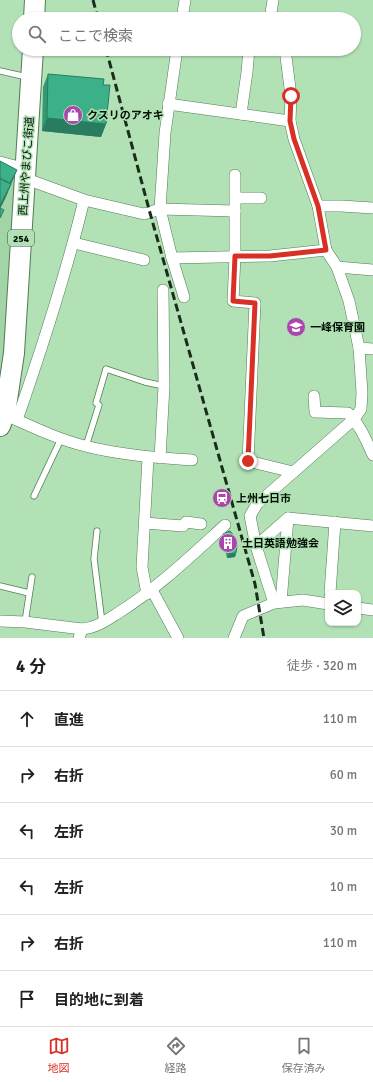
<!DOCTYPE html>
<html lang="ja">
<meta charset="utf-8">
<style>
body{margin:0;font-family:Signika,"Noto Sans JP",sans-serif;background:#f6f6f6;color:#222}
.controls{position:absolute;right:12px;bottom:12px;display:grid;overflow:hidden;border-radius:8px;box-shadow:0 1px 3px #0004}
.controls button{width:36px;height:36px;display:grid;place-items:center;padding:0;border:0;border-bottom:1px solid #e0e0e0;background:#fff;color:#222;font:20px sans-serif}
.stop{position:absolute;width:12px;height:12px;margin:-9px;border:3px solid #d93025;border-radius:50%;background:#fff}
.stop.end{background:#d93025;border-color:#fff;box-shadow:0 1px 4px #0008}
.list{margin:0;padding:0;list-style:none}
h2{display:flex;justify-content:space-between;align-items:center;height:52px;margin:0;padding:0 16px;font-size:17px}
h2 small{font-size:13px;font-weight:400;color:#767676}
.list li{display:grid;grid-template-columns:26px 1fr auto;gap:12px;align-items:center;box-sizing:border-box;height:56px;padding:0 16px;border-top:1px solid #e0e0e0}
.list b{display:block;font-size:15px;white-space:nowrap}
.list em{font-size:13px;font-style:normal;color:#767676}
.icon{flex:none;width:22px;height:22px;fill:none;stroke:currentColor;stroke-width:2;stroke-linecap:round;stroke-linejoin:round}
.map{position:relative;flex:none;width:373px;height:638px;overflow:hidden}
.search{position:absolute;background:#fff;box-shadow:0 1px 3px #0004;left:12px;right:12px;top:12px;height:44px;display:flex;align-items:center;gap:10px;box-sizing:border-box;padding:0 14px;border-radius:22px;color:#767676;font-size:15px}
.sheet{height:388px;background:#fff}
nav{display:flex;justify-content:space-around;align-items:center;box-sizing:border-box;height:56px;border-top:1px solid #e0e0e0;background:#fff;font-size:11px;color:#767676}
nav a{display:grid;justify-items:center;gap:2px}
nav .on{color:#d93025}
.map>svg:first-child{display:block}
</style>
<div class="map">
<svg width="373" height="638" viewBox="0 0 373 638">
<rect width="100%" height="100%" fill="#b2e1b5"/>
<polygon fill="#a1d5a5" points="0,165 22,172 0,392"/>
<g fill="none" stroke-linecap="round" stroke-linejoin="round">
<g stroke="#517c55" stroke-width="7">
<g id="lane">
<polyline points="0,71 27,77"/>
<polyline points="86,446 99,405 96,403 106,369 145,382 164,386"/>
<polyline points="34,496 61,439"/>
<polyline points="97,531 94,559 102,623"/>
<polyline points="0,586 29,593"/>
<polyline points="25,622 32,577"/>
</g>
</g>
<g stroke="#517c55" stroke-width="12">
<g id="street">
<polyline points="273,0 271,13 273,19"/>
<polyline points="182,19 185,0"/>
<polyline points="285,49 291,96 290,121 294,139 318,206 326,250 337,267 349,301 359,348 362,393 361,409 354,419 257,504 250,516 256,546 274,603 303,600 328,604"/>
<polyline points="168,104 290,121"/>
<polyline points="241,114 247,72 249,49"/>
<polyline points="0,162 26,169"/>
<polyline points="25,173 32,181 84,200 144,214 160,209 165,133 177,49"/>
<polyline points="235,175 235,256 233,301 255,303 248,461 293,472"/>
<polyline points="236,198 261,198"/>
<polyline points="318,206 341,206 373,208"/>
<polyline points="74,243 144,260"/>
<polyline points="172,258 270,256 326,250"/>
<polyline points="337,267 373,270"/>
<polyline points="184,297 172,258 160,209 235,211"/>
<polyline points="359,348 373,349"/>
<path d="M314,396L315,412L348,413C360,425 366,440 373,455"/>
<path d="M11,417L17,420C39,430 61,440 85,446C120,455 156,458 192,460"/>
<path d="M17,420C42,348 66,275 84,200"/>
<polyline points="160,458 164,386 163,290"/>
<polyline points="145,523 183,526 186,522 201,524"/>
<polyline points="256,546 288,518 373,526"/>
<polyline points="152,590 178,638"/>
<polyline points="330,593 335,522"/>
<polyline points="147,594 142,567 148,458"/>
<polyline points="281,602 288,518"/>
<polyline points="358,608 373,610"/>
<polyline points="0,621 25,622 82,629"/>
<path d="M79,638L82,629C96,628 107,620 118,613C158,588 191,556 225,525"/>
<polyline points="234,638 243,616 274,603"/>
</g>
</g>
<g stroke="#517c55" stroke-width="22">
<g id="highway">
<polyline points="34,19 35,0"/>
<polyline points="0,426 5,413 14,353 33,49"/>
</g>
</g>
<use href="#lane" stroke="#fff" stroke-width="5.5"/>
<use href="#street" stroke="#fff" stroke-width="11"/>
<use href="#highway" stroke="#fff" stroke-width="20"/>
<g stroke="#1a2d1c" stroke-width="3" stroke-dasharray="8 4" stroke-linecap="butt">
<polyline points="93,0 98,19"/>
<polyline points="106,49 150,213 255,584 264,638"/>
</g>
</g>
<g fill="#349876">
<polygon points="48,74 103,85 106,124 101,137 42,131 43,87"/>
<polygon points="223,534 236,553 235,557 227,558 222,537"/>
</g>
<g fill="#2a7c60">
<polygon points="47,118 106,124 101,137 42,131"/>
<polygon points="17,170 6,197 0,209 0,205 7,192 10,183"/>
<polygon points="236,553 235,557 227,558 229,554"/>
</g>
<g fill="#3cb189" stroke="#2a7c60">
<polygon points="48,74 104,79 103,85 110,85 106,124 47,118"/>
<polygon points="0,161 17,170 10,183 0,178"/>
<polygon points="0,179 11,184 0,205"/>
<polygon points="0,208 4,210 0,218"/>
<polygon points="230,531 234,536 237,546 236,553 229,554 223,534"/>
</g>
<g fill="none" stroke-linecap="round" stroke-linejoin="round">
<polyline stroke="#d93025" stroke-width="5" points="248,461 255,303 233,301 235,256 270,256 326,250 318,206 294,139 290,121 291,96"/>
</g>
<defs>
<g id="shop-disc" transform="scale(1)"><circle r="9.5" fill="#aa46ac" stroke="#b2e1b5"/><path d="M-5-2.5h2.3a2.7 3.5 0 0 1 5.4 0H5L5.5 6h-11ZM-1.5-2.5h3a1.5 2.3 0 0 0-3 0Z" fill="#fff"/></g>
<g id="school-disc" transform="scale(1)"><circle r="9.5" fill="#aa46ac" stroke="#b2e1b5"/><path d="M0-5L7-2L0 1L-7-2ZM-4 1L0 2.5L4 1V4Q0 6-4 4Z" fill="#fff"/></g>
<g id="station-disc" transform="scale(1)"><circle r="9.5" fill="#aa46ac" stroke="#b2e1b5"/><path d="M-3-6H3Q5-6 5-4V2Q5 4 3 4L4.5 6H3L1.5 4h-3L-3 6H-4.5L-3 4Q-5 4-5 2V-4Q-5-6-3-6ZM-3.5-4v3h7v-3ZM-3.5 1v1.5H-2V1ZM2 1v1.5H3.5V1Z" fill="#fff"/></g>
<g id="building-disc" transform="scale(1)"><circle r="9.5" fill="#aa46ac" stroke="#b2e1b5"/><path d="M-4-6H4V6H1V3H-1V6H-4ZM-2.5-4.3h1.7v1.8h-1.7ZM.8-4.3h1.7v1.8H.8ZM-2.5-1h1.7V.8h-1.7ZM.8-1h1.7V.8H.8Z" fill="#fff"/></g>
</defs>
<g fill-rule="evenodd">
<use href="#shop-disc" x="73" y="115"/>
<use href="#school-disc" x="296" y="327"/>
<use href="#station-disc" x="222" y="498"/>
<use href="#building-disc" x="228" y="543"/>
</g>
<g text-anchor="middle" stroke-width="3" stroke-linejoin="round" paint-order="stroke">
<rect fill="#b2e1b5" stroke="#374f39" stroke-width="1" x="8" y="230" width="26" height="16" rx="3"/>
<g font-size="10" font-weight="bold" fill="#021104">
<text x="21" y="242">254</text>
</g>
<g font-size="11" font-weight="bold" fill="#021104" stroke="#b2e1b5" text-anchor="start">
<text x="87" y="119">クスリのアオキ</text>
<text x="310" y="331">一峰保育園</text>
<text x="236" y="502">上州七日市</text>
<text x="242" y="547">土日英語勉強会</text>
</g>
<g font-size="11" fill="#021104" stroke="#b2e1b5">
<text transform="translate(26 166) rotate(-86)" y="4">西上州やまびこ街道</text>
</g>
</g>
</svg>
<div class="controls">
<button><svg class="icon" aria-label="layers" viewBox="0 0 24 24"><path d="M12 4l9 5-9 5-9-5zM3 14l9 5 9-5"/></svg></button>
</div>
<div class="stop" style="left:291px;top:96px"></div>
<div class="stop end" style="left:248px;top:461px"></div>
<div class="search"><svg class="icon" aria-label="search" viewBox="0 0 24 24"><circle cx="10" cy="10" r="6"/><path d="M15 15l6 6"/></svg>ここで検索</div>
</div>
<section class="sheet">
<h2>4 分<small>徒歩 · 320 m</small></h2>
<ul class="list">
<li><svg class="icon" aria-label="ahead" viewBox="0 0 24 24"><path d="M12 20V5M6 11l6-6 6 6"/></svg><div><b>直進</b></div><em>110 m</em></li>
<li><svg class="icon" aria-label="right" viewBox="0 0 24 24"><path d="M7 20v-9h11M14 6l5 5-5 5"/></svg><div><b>右折</b></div><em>60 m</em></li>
<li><svg class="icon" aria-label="left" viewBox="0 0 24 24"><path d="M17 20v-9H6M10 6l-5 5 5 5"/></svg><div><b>左折</b></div><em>30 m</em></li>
<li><svg class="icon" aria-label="left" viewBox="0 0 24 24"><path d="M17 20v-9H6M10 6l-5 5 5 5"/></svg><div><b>左折</b></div><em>10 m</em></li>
<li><svg class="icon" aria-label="right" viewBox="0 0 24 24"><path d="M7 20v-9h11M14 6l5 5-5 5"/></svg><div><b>右折</b></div><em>110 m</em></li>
<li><svg class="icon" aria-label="arrive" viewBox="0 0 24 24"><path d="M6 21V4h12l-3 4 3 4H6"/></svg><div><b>目的地に到着</b></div></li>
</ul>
</section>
<nav>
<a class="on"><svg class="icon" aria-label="map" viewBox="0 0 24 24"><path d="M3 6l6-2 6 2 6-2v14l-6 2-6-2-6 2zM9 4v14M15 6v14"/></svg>地図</a>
<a><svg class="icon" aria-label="directions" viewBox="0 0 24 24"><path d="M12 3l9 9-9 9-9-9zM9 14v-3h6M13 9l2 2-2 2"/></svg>経路</a>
<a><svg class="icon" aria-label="saved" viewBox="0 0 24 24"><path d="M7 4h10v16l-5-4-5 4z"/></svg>保存済み</a>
</nav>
